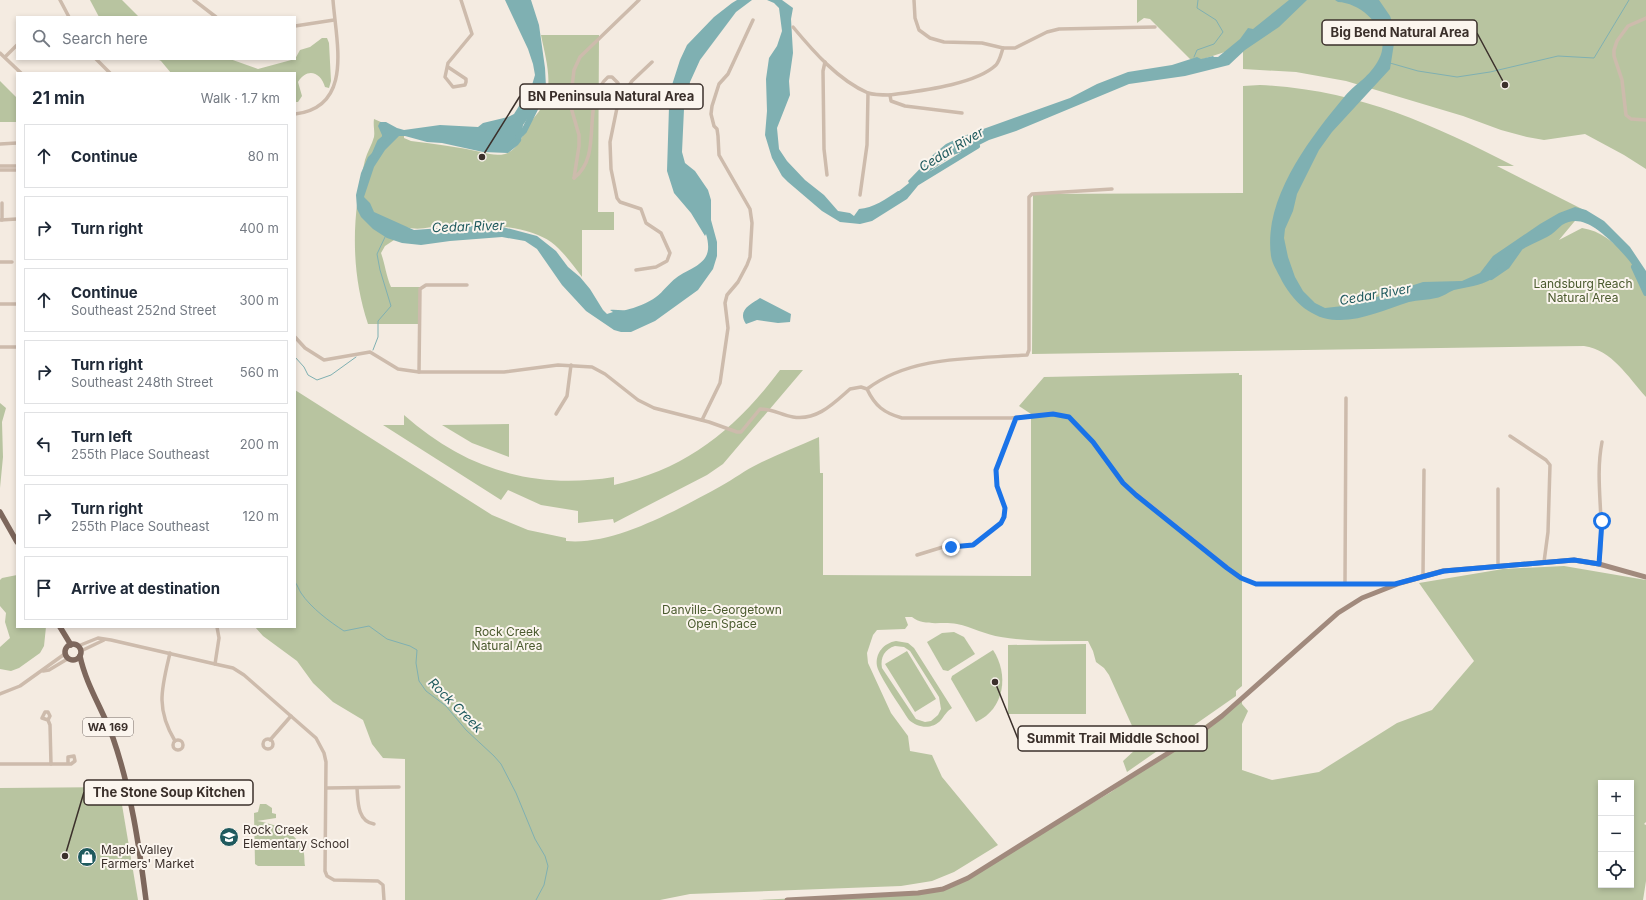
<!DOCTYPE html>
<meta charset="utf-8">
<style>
body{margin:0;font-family:Inter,sans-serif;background:#f2f2f3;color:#1f2937}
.controls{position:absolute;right:12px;bottom:12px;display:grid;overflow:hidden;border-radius:0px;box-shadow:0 2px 6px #0003}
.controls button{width:36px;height:36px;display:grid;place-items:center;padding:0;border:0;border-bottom:1px solid #e0e1e3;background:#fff;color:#1f2937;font:20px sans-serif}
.stop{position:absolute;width:12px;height:12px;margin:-9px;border:3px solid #1a73e8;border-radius:50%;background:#fff}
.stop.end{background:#1a73e8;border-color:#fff;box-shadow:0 1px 4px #0008}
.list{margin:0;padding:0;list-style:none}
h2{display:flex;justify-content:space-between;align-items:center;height:52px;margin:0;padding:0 16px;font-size:17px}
h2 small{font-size:13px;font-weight:400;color:#747a83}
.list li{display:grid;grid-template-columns:26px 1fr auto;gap:12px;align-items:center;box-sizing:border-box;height:64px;margin:0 8px 8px;padding:0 8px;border:1px solid #e0e1e3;border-radius:0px}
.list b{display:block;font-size:15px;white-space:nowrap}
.list p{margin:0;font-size:13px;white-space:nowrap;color:#747a83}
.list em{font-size:13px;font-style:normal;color:#747a83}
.icon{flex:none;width:22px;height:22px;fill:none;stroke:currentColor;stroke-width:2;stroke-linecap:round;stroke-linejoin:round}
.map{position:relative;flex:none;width:1646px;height:900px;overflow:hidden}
.search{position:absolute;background:#fff;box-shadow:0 2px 6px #0003;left:16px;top:16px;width:280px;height:44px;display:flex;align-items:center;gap:10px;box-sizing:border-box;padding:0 14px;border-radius:0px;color:#747a83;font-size:15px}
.panel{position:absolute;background:#fff;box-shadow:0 2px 6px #0003;left:16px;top:72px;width:280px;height:556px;border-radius:0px}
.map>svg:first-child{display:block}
</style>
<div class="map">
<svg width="1646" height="900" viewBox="0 0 1646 900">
<rect width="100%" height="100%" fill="#f4ebe1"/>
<g fill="#b8c4a0" fill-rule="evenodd">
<polygon points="90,0 122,0 139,17 99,17"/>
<polygon points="1137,0 1646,0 1646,169 1624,155 1585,134 1544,140 1527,137 1501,130 1463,116 1346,81 1296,72 1243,69 1243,49 1228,51 1200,60 1190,59 1150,19 1144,18 1137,23"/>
<path d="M541,35H599L598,212H614V230H582V277C573,265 563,251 551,242C527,224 473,223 444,225C430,227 419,231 405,227L394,240L385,246L381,253C385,264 386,275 391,287H421L420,324H368C350,270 352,215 365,160C367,152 372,145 374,137C375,131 373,126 374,119L404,132V138L411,141C435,144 458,147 481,152C490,154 496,156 505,154C517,150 521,139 526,129C531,120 541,111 545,101C553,80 545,56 541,35Z"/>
<path d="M322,38H327L329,43L331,81L329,88L325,87C321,72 307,67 298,82L302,96L298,102H295V73H171L161,61L157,59H230L258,69L295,59L300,50L310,47Z"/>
<polygon points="0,81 17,98 17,122 0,122"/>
<path d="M1260,85C1358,90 1429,123 1514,166H1497L1584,210L1559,240L1582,228C1610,232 1629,258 1646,278V397C1628,377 1612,350 1584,346L1032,354L1033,194L1243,193V86Z"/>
<path d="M780,370H803L723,464L707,475L614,523L613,519L578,523V511L541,505L508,490L501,500L383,425H404V415C465,469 533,490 614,477V485C687,469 736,429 780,370Z"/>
<path d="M1239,373V375H1242V686L1236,691V696L1127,772L1123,761L1136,749L1138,739L1109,675L1104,668L1096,662L1093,651L1088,641C1059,641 1030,642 1001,637C986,635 972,627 957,624C942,621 924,627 912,617H905L908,625L905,629L877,630L873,635L867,653L868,663L891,713L908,736L910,751L932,755L942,777L998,845L954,872L932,881L901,886L690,894L660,900H405V759L383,758L372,744L363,720L333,702L313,683L297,661L263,636L255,627H295V390L492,515L528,530L566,538V541C614,546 679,509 721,486C734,479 745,470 758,464C778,454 799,446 819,437L820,473H823V575L1031,576V414L1019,406L1044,377Z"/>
<polygon points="0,403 6,408 2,422 3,457 0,488"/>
<polygon points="509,424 509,457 472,443 442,425"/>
<path d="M1564,566L1646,580V822L1644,824L1646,825V881L1643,900H758L911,893L933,890L959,881L1111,792L1242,699V704L1248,711L1242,724V770L1272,780L1319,772L1397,723L1432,710L1474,661L1419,583L1503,569ZM1601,783H1631V885H1601Z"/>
<polygon points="17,575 17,627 46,627 44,646 40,653 19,668 11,671 0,669 0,647 10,638 5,622 6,613 0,606 0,580 2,578"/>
<polygon points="954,632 964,637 975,654 948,671 943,670 927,642 942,633"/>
<path d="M896,641L908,643L914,648L952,708C946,712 945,715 941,720C932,730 918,728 909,720C902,709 879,676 877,666C875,653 884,643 896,641ZM895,646L904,647L910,651L939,697L941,709L938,715L931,721L925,722L916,719L882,668C880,657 885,649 895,646Z"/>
<polygon points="1086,644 1086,714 1008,714 1008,645"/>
<path d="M993,650C1009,674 1005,709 976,722L951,679L952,676Z"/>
<polygon points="907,651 936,699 915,712 885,664"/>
<polygon points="119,787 138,900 0,900 0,788"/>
<path d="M260,804H266L272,808V813L276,814V818L257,821C275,824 296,831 303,850C305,855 304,861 305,866H258L255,864L254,813L258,812Z"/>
</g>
<g fill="#7fb0b2">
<path d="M505,0H531L539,25L545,68L546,87L537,106L523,125L521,141L518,145L508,153L483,152L442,143L427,142L405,136H399L385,150L374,167L364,197L370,203L374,212L414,230L484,225L499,226L537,236L556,251L568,267L580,277L590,289L603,310L607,314L613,312L610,310C615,309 621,311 626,310C635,308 648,303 656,297C663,292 669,283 676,278C694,265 715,264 706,234L705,236L691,213L674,193L667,171L669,107L672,85L680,60L687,45L714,17L732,3L737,0H752L736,12L700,60L690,82L684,109L682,152L685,163L695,171L708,190L711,200V220L717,242V256L713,269L698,290L655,321L631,332H621L614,330L586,311L562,285L537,249L525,241L502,237L450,241L421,245L402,243L387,238L373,229L361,217L357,209L356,195L361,173L368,157L382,143V135L378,126L380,122H386L397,128L404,130L440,125L478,127L483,123L508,117L514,114L532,85L535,75L533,64L528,49Z"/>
<path d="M767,0H782L793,8L791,19L793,53L789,81L790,95L777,128L779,149L787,161L805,180L824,195L838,211L850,213L854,216L859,209C873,208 886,199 898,191H899L909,183L908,181L934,154L946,144L961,137L1070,98L1097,84L1128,72L1172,65L1197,57L1201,59L1213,56L1214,57H1218L1240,39L1248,28L1253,29L1289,0H1307L1279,27L1245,50L1229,65L1185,76L1129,84L1016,131L989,140L971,149L953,155L930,171L907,199L872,221L860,224L840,222L822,211L788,182L782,176L772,158L765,135L767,111L766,79L769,58L777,46L782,31L779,8L774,3Z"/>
<path d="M1335,0H1379L1390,16L1395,30V37L1390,69L1332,132L1319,150L1297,194L1293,211L1285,229L1284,238L1288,257L1295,277L1303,291L1315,303L1325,308L1352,305L1423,282L1462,281L1480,273L1493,256L1540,224L1559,213L1575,207L1586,210L1604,221L1630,247L1646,271V292C1642,274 1626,256 1613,243C1600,231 1581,213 1562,225C1557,229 1553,234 1547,237C1533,244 1521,248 1510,259C1505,263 1496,277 1492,279C1480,286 1467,287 1454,290C1448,292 1443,297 1436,298C1428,300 1418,300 1409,302C1386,309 1362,321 1337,320C1324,320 1314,315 1304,308C1295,301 1285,288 1280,277C1277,271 1272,263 1271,256C1263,198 1310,138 1345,96C1357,82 1369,78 1379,59C1393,32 1363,3 1338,2Z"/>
<path d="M760,298L791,314L790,322L778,323L757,320L746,324C737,310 750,305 760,298Z"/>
</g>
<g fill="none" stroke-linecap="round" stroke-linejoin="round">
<g stroke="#7fb0b2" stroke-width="1">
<polyline points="1194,57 1197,50 1214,44 1223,32 1216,20 1197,8 1198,0"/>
<polyline points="1390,63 1418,71 1457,77 1490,72 1558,56 1594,58 1629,0"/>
<polyline points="373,350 378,337 378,321 391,306 380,270 377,254 386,235"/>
<polyline points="295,357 304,367 308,375 317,380 331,375 356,357"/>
<path d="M295,582C298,586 299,590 301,593C311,608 330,622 344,631L369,626L387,639L410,646L417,650L416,663L419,681L426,691L446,706L466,730L494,756L501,764L516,793L535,839L545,856L548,866L544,885L536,900"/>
</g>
<g stroke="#7fb0b2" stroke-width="6">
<polyline points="518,137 524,131 535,109"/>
<polyline points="374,156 380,142 387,136"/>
<polyline points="918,182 977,146"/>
<polyline points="1634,267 1646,293"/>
<polyline points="1491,277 1507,266 1519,249"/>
</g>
<g stroke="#cdbbac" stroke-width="3.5">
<polyline points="60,0 69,17"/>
<polyline points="194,0 216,17"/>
<polyline points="914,0 915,18 919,30 930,38 944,42 982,43 1003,48 1015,48 1047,32 1059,29 1155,27"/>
<polyline points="1646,18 1628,26 1617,41 1614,50 1614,56 1622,80 1626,115 1631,119 1646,120"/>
<polyline points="295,26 334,20"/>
<path d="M793,27C813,51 838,80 868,93C874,95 883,95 890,95L891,101L905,106L962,113"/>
<polyline points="0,53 21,73"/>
<polyline points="5,57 17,45"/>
<polyline points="96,59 110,73"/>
<polyline points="825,62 823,71 824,149 827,175"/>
<polyline points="448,67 466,79 466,82 465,85 453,87 445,77 448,63 472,34 461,0"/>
<path d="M890,95C918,91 975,85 996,65C1000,60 1001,54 1003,48"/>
<path d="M295,114C354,107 336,42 333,0"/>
<polyline points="0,144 17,143"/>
<polyline points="0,166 17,166"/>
<polyline points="0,170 17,170"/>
<polyline points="574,178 579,146 579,135 570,104 574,70 580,57 639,0"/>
<path d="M574,178C605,155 579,102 608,77H612L618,83V102"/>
<polyline points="860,195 867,145 868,93"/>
<polyline points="2,203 2,220"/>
<polyline points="0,220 17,219"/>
<polyline points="0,262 12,262"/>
<polyline points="636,270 656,267 667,261 670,253 661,233 646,223 641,209 620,202 617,198 611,169 610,142 618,103 632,81 652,62"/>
<polyline points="0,304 17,304"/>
<path d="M295,337L305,348L324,360L370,352L398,369L419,372H504L558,365L592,367L605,374L638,400L654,408L709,422L737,432H741L760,409C773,409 781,415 793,417C817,421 834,403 850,389L861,387L867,389C875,406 884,413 902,418H1011L1053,413L1069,417L1093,442L1123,483L1241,578L1256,584H1394"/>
<polyline points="0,347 17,347"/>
<polyline points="419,372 420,289 426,285 467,285"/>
<path d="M867,389C912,355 973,359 1027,355L1029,350V197L1032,194L1112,189"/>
<polyline points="556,414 567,396 571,365"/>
<polyline points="702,420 720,383 728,328 725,303 727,295 738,282 747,265 750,257 752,223 750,209 719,155 718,136 717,129 714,126 711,114 712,106 719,84 728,74 753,20"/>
<polyline points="1510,436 1546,460 1550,465 1548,532 1544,562"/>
<polyline points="917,555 943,547 973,545 1001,523 1004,517 1005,508 997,486 996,470 1016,418"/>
<path d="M1599,564C1606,523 1594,483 1602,442"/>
<polyline points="1498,566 1498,489"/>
<polyline points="1423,575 1424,470"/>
<polyline points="1345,583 1346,398"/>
<polyline points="78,646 98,638 111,640 215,664 233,668 244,675 316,738 324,753 326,762 325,871 327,876 334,880 378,881 383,885 384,900"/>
<polyline points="81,651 104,640"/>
<path d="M170,653C162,687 155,708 175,741"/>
<polyline points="215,664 219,638 217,627"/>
<polyline points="43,671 49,670 69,658"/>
<polyline points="0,694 20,686 66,653"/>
<polyline points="48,720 42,718 45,712 48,712 50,716 48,720 50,725 51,764"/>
<circle cx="268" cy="744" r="5"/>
<polyline points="270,740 291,716"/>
<circle cx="178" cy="745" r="5"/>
<polyline points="0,764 71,764 75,761 74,756 68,757 68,763"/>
<polyline points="326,788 399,787"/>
<path d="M357,788C358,801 357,821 374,824"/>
</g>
<polyline stroke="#a18a7d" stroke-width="5" points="787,900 918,893 943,889 968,878 1194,737 1222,716 1338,613 1362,598 1400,583 1443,571 1574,560 1599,564 1646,577"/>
<g stroke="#7d675c" stroke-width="5.5">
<polyline points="0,512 17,542"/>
<polyline points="60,627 71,645"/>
<circle cx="73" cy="652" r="8"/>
<path d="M80,656C86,685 103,710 113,738C131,790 139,845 146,900"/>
</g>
</g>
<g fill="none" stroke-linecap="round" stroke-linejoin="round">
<polyline stroke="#1a73e8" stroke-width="5" points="951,547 973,545 1001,523 1004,517 1005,508 997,486 996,470 1016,418 1053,414 1069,417 1093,442 1123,483 1136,495 1227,568 1241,578 1256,584 1395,584 1444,571 1574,560 1599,564 1602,521"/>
</g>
<defs>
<g id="school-disc" transform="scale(1)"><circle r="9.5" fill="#1f5a5e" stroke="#fbf5ee"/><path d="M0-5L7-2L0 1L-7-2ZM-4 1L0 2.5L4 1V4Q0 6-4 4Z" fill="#fff"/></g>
<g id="shop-disc" transform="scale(1)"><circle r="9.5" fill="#1f5a5e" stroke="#fbf5ee"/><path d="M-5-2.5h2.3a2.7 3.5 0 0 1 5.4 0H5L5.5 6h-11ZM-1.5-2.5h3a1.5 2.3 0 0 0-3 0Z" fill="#fff"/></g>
</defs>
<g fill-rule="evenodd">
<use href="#school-disc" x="229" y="837"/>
<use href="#shop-disc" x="87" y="857"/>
</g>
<g text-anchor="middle" stroke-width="4" stroke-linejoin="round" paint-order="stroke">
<rect fill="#fbf5ee" stroke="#756b66" stroke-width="1" x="83" y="718" width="50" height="18" rx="3"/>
<g font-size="11" font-weight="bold" fill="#3b302b">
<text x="108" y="731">WA 169</text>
</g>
<g font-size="12" fill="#4a5a2e" stroke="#fbf5ee">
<text x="1583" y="288">Landsburg Reach<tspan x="1583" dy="14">Natural Area</tspan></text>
<text x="722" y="614">Danville-Georgetown<tspan x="722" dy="14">Open Space</tspan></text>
<text x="507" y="636">Rock Creek<tspan x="507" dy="14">Natural Area</tspan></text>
</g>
<g font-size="12" fill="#3b302b" stroke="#fbf5ee" text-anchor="start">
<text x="243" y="834">Rock Creek<tspan x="243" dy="14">Elementary School</tspan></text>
<text x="101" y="854">Maple Valley<tspan x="101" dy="14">Farmers' Market</tspan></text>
</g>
<g font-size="13" font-style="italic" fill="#1f5a5e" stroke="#fbf5ee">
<text transform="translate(951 149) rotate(-31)" y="5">Cedar River</text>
<text transform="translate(468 226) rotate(-2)" y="5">Cedar River</text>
<text transform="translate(1375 294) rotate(-10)" y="5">Cedar River</text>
<text transform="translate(456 705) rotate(45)" y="5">Rock Creek</text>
</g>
</g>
<path fill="none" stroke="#3b302b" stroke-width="1.5" d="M1505 85L1477 33M482 157L520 96M995 682L1018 739M65 856L84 792"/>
<g fill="#3b302b" stroke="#fbf5ee" stroke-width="1.5">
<circle cx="1505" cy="85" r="4"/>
<circle cx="482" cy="157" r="4"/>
<circle cx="995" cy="682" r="4"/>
<circle cx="65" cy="856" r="4"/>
</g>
<g fill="#fbf5ee" stroke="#3b302b" stroke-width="1.5">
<rect x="1322" y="20" width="155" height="25" rx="4"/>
<rect x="520" y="84" width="183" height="25" rx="4"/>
<rect x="1018" y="726" width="189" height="25" rx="4"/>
<rect x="84" y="780" width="169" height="25" rx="4"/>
</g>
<g font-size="13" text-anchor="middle" font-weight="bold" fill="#3b302b">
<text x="1400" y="37">Big Bend Natural Area</text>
<text x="611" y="101">BN Peninsula Natural Area</text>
<text x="1113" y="743">Summit Trail Middle School</text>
<text x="169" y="797">The Stone Soup Kitchen</text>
</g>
</svg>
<div class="controls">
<button>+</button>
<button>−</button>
<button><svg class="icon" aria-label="locate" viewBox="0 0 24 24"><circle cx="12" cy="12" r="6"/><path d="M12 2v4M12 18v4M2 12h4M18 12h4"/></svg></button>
</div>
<div class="stop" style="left:1602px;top:521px"></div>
<div class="stop end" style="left:951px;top:547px"></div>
<div class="search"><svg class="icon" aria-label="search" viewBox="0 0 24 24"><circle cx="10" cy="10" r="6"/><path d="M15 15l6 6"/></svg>Search here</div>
<section class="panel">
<h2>21 min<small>Walk · 1.7 km</small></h2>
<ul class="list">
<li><svg class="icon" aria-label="ahead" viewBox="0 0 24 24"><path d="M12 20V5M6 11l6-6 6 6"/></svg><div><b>Continue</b></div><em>80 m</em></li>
<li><svg class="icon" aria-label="right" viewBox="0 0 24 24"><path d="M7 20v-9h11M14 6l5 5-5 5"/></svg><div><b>Turn right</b></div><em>400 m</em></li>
<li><svg class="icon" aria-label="ahead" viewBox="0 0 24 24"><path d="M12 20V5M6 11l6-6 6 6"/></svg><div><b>Continue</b><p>Southeast 252nd Street</p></div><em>300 m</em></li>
<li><svg class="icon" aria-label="right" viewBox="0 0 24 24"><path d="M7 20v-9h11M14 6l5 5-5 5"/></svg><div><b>Turn right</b><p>Southeast 248th Street</p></div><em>560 m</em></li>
<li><svg class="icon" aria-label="left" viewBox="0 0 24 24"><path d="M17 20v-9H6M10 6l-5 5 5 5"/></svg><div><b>Turn left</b><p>255th Place Southeast</p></div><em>200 m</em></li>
<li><svg class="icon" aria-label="right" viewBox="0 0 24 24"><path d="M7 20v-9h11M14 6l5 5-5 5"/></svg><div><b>Turn right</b><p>255th Place Southeast</p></div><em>120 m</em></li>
<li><svg class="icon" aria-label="arrive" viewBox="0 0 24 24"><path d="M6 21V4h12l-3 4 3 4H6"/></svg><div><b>Arrive at destination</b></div></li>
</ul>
</section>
</div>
